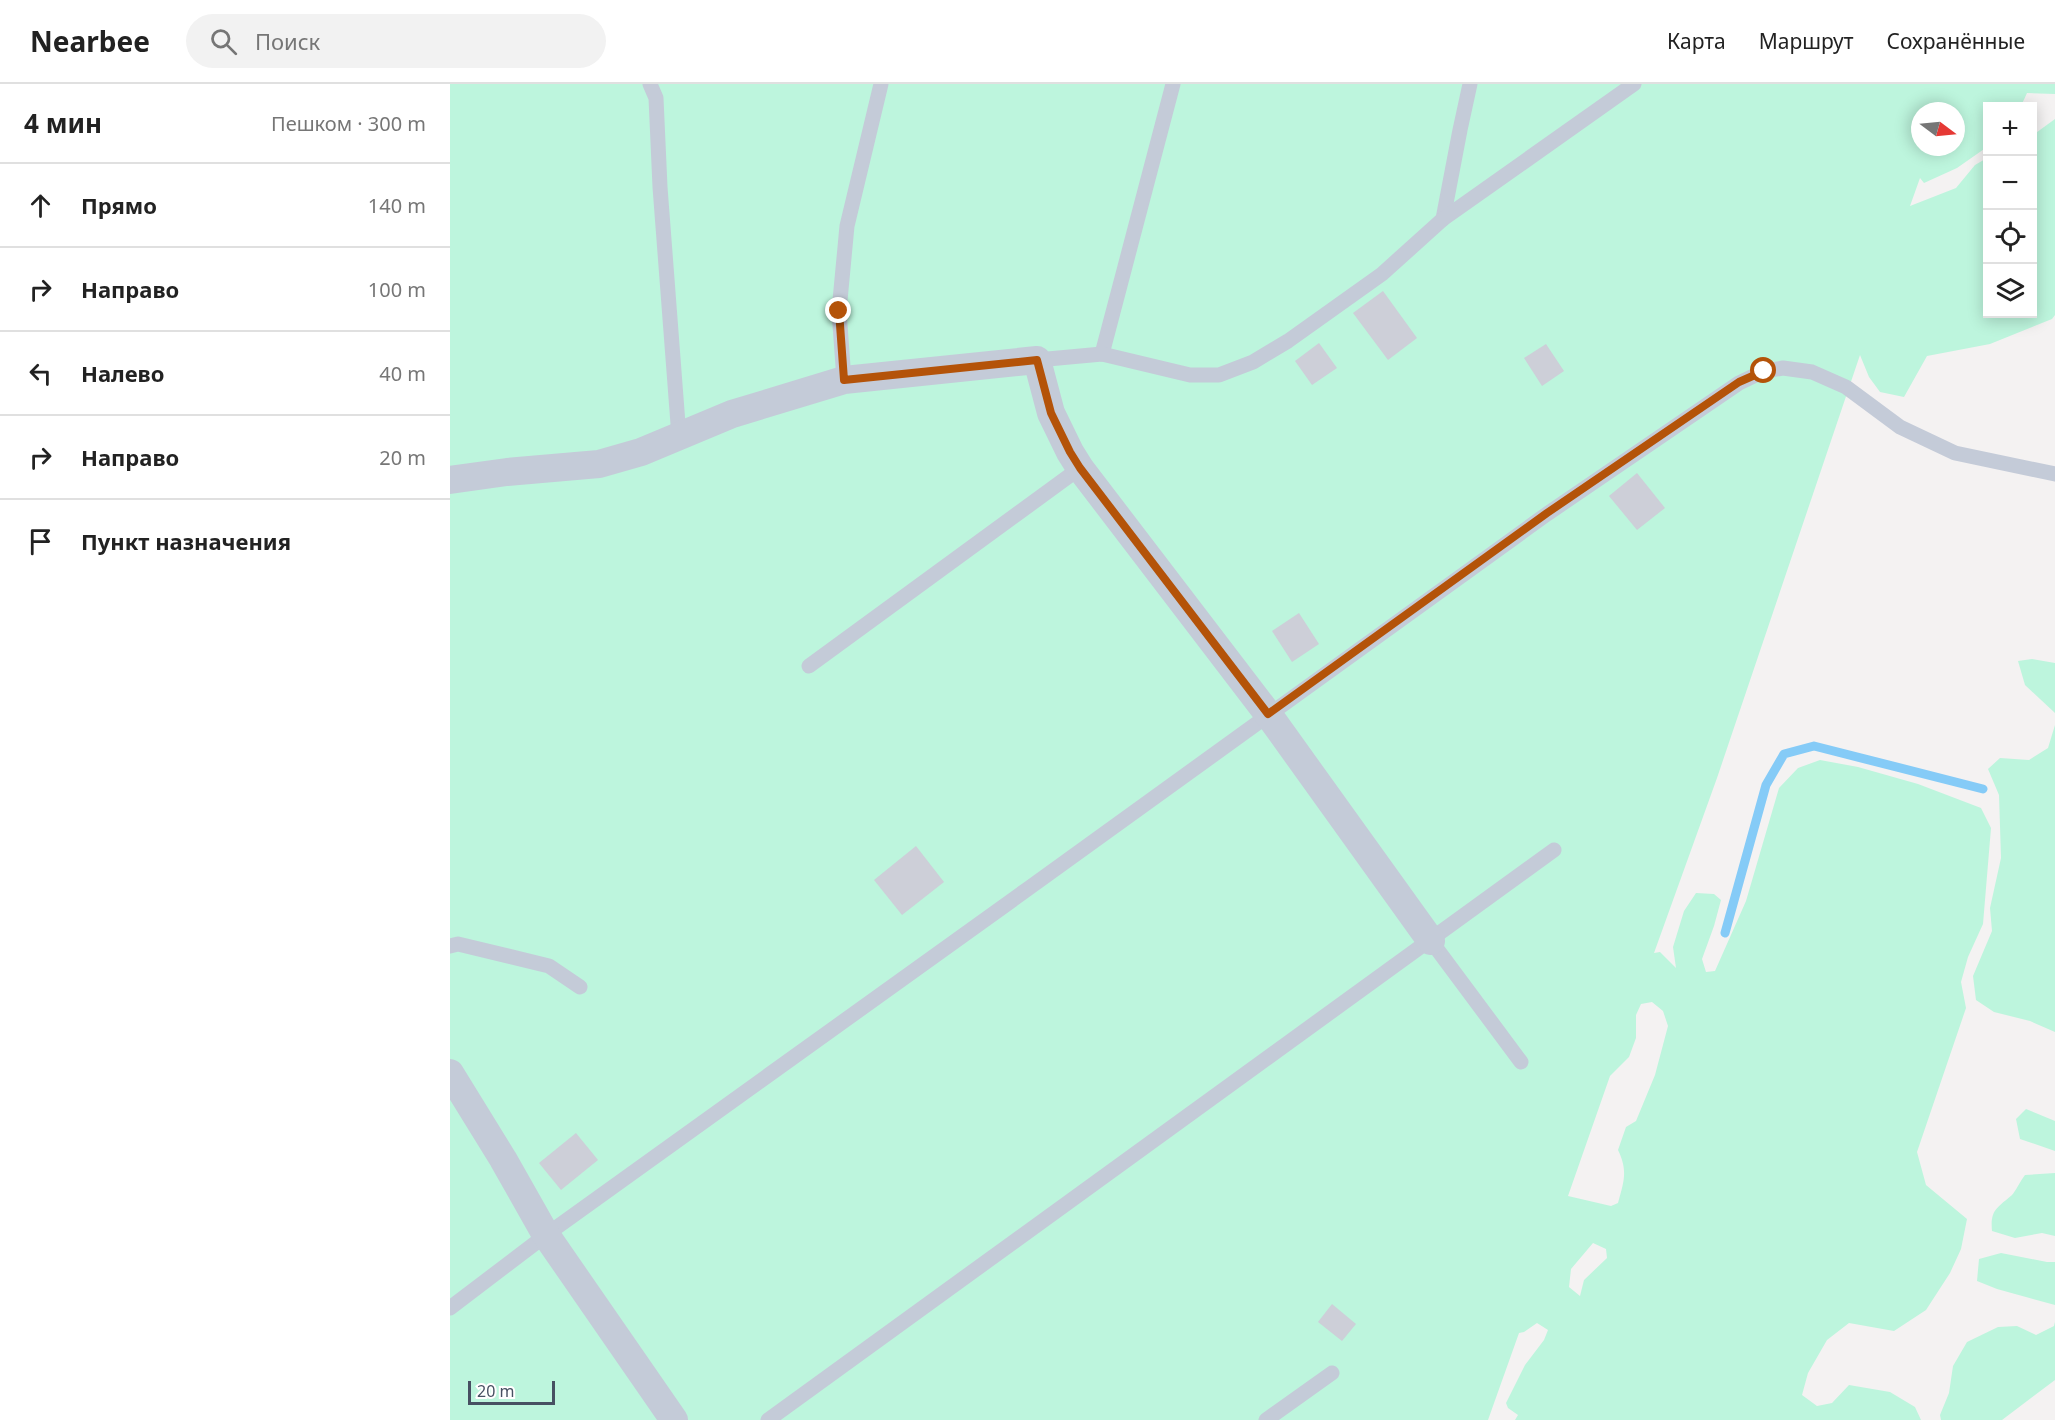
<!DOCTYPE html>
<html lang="ru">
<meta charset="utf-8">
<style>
body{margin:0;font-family:"Noto Sans",sans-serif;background:#f2f2f2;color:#222}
.controls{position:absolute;right:18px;top:18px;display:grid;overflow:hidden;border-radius:0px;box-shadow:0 3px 15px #0003}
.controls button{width:54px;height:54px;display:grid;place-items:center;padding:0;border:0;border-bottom:2px solid #e0e0e0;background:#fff;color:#222;font:30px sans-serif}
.compass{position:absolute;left:1461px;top:18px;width:54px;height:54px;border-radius:50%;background:#fff;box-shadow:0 3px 15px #0003;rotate:106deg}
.scale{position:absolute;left:18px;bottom:15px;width:87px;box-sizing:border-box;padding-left:6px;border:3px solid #475062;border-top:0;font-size:16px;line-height:21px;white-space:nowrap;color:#475062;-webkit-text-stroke:4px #fff;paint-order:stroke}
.stop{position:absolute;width:18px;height:18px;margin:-14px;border:4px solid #b45309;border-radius:50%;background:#fff}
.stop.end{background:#b45309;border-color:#fff;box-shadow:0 2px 6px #0008}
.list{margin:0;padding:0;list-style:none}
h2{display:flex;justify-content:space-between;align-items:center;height:78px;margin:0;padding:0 24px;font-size:26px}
h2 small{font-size:20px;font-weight:400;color:#767676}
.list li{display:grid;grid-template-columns:39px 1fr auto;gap:18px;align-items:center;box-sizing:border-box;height:84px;padding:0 24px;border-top:2px solid #e0e0e0}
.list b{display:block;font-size:22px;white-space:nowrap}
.list em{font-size:20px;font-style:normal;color:#767676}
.icon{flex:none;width:33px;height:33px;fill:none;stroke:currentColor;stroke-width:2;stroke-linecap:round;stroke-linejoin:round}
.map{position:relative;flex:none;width:1605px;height:1336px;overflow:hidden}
header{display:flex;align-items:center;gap:36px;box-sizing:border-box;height:84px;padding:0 30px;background:#fff;border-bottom:2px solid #e0e0e0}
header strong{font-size:28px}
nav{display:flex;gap:33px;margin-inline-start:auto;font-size:21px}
.search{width:420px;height:54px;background:#f2f2f2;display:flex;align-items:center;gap:15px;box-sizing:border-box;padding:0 21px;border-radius:33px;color:#767676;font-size:22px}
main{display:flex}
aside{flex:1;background:#fff}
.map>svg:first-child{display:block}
</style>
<header>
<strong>Nearbee</strong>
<div class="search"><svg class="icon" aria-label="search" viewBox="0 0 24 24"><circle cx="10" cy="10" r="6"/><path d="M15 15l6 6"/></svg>Поиск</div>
<nav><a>Карта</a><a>Маршрут</a><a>Сохранённые</a></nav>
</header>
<main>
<aside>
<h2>4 мин<small>Пешком · 300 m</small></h2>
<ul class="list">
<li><svg class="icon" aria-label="ahead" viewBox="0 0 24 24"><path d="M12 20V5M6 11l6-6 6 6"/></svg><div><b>Прямо</b></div><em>140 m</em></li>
<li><svg class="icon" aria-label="right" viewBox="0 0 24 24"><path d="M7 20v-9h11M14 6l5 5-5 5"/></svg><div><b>Направо</b></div><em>100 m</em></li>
<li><svg class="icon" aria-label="left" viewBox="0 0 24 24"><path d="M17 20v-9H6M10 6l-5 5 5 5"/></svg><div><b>Налево</b></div><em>40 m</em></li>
<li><svg class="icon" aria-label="right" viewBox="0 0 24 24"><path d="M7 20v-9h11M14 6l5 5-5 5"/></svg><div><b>Направо</b></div><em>20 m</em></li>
<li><svg class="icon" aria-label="arrive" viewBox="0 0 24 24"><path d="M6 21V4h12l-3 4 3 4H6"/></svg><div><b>Пункт назначения</b></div></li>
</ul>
</aside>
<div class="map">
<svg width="1605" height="1336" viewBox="0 0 1605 1336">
<rect width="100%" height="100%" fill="#f4f2f2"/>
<g fill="#bdf5dd" fill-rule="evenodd">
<path d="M0,0H1605V10L1577,9L1571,22H1538L1537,63L1507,84L1474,99L1470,94L1460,122L1506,104L1525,81L1537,74L1538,230H1582L1583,51L1605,35V231L1602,235L1540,260L1477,272L1454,313L1430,308L1419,293L1410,271L1267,694L1204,869L1210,868L1226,884L1223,863L1234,827L1246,809L1264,810L1271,816L1264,842L1252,875L1256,888L1265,887L1296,817L1329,704L1348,684L1370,676L1408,683L1468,700L1531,724L1541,744L1533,840L1518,873L1511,898L1516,924L1467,1068L1476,1101L1517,1135L1511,1165L1500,1189L1476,1226L1444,1247L1399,1239L1377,1256L1358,1289L1352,1311L1367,1322L1382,1319L1399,1301L1440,1308L1465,1323L1471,1336H1065L1068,1331L1058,1324L1056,1319L1075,1281L1094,1256L1098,1246L1087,1239L1074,1248L1069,1249L1038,1336H0ZM1470,27H1506V63H1470ZM1202,918L1213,927L1218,942L1205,991L1186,1037L1176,1043L1168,1066C1178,1087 1174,1097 1168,1119L1161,1122L1118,1112L1160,992L1179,973L1186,954V931L1191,920ZM1143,1159L1156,1165L1157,1174L1134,1196L1130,1212L1119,1203L1121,1185Z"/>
<polygon points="1582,575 1605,579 1605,629 1575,601 1568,577"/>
<polygon points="1605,641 1605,948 1580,937 1544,928 1526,916 1523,892 1542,847 1540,824 1551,774 1549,711 1538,685 1550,674 1579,676 1598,664"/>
<polygon points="1576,1025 1605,1037 1605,1067 1570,1055 1566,1035"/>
<path d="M1605,1089V1152L1592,1149L1565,1154L1542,1147C1540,1126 1547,1124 1562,1111C1565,1108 1571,1096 1575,1091Z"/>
<polygon points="1551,1169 1597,1178 1605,1178 1605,1221 1547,1205 1527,1197 1529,1175"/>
<polygon points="1605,1238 1605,1296 1552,1336 1491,1336 1490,1331 1499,1309 1503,1282 1517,1258 1548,1243 1567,1242 1586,1251 1604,1242"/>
</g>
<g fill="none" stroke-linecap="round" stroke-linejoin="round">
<polyline stroke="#85cbf7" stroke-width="9" points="1275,849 1316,701 1334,670 1364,662 1533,705"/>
</g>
<g fill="#cdcfd8">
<polygon points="933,207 967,254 938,276 903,229"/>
<polygon points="869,259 887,284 862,301 845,277"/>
<polygon points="1096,260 1114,287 1092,302 1074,274"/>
<polygon points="1187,389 1215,424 1187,446 1159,412"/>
<polygon points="849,529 869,560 842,578 822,547"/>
<polygon points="466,762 494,798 452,831 424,796"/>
<polygon points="126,1049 148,1076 111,1106 89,1079"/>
<polygon points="882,1220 906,1240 892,1257 868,1238"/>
</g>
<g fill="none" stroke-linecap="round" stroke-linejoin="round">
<g stroke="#c4cbd8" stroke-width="15">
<polyline points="200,0 206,14 210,103 229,353"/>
<polyline points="993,135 1010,46 1020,0"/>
<polyline points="652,270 723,0"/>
<polyline points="587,276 652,270 740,291 769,291 803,278 838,257 932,190 993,135 1184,0"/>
<polyline points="394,296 389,227 397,142 431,0"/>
<polyline points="359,582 630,384"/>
<polyline points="981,857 1071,978"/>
<polyline points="0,862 8,860 99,882 130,903"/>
<polyline points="0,1224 96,1151 579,804 1097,430 1289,299 1314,287 1333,284 1362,288 1396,303 1450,343 1505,369 1605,390"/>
<polyline points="318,1336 1104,766"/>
<polyline points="816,1336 882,1289"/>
</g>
<g stroke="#c4cbd8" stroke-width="28">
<polyline points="0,396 57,388 149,380 191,368 282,330 394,296 587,276 601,329 620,368 630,384 818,630 981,857"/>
<polyline points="0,989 53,1075 96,1151 224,1336"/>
</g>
</g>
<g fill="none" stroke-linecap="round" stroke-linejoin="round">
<polyline stroke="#b45309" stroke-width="8" points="389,227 394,296 587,276 601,329 620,368 630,384 818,630 1097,429 1289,298 1314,287"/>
</g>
</svg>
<div class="controls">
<button>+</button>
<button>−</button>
<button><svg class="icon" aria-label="locate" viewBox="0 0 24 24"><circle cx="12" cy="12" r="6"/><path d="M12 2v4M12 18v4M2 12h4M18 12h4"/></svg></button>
<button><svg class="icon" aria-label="layers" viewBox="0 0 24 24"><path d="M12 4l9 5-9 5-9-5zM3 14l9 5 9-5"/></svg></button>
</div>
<svg class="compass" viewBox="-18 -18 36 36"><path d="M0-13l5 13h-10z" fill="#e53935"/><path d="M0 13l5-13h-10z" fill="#767676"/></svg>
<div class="scale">20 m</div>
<div class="stop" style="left:1314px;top:287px"></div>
<div class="stop end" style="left:389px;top:227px"></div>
</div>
</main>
